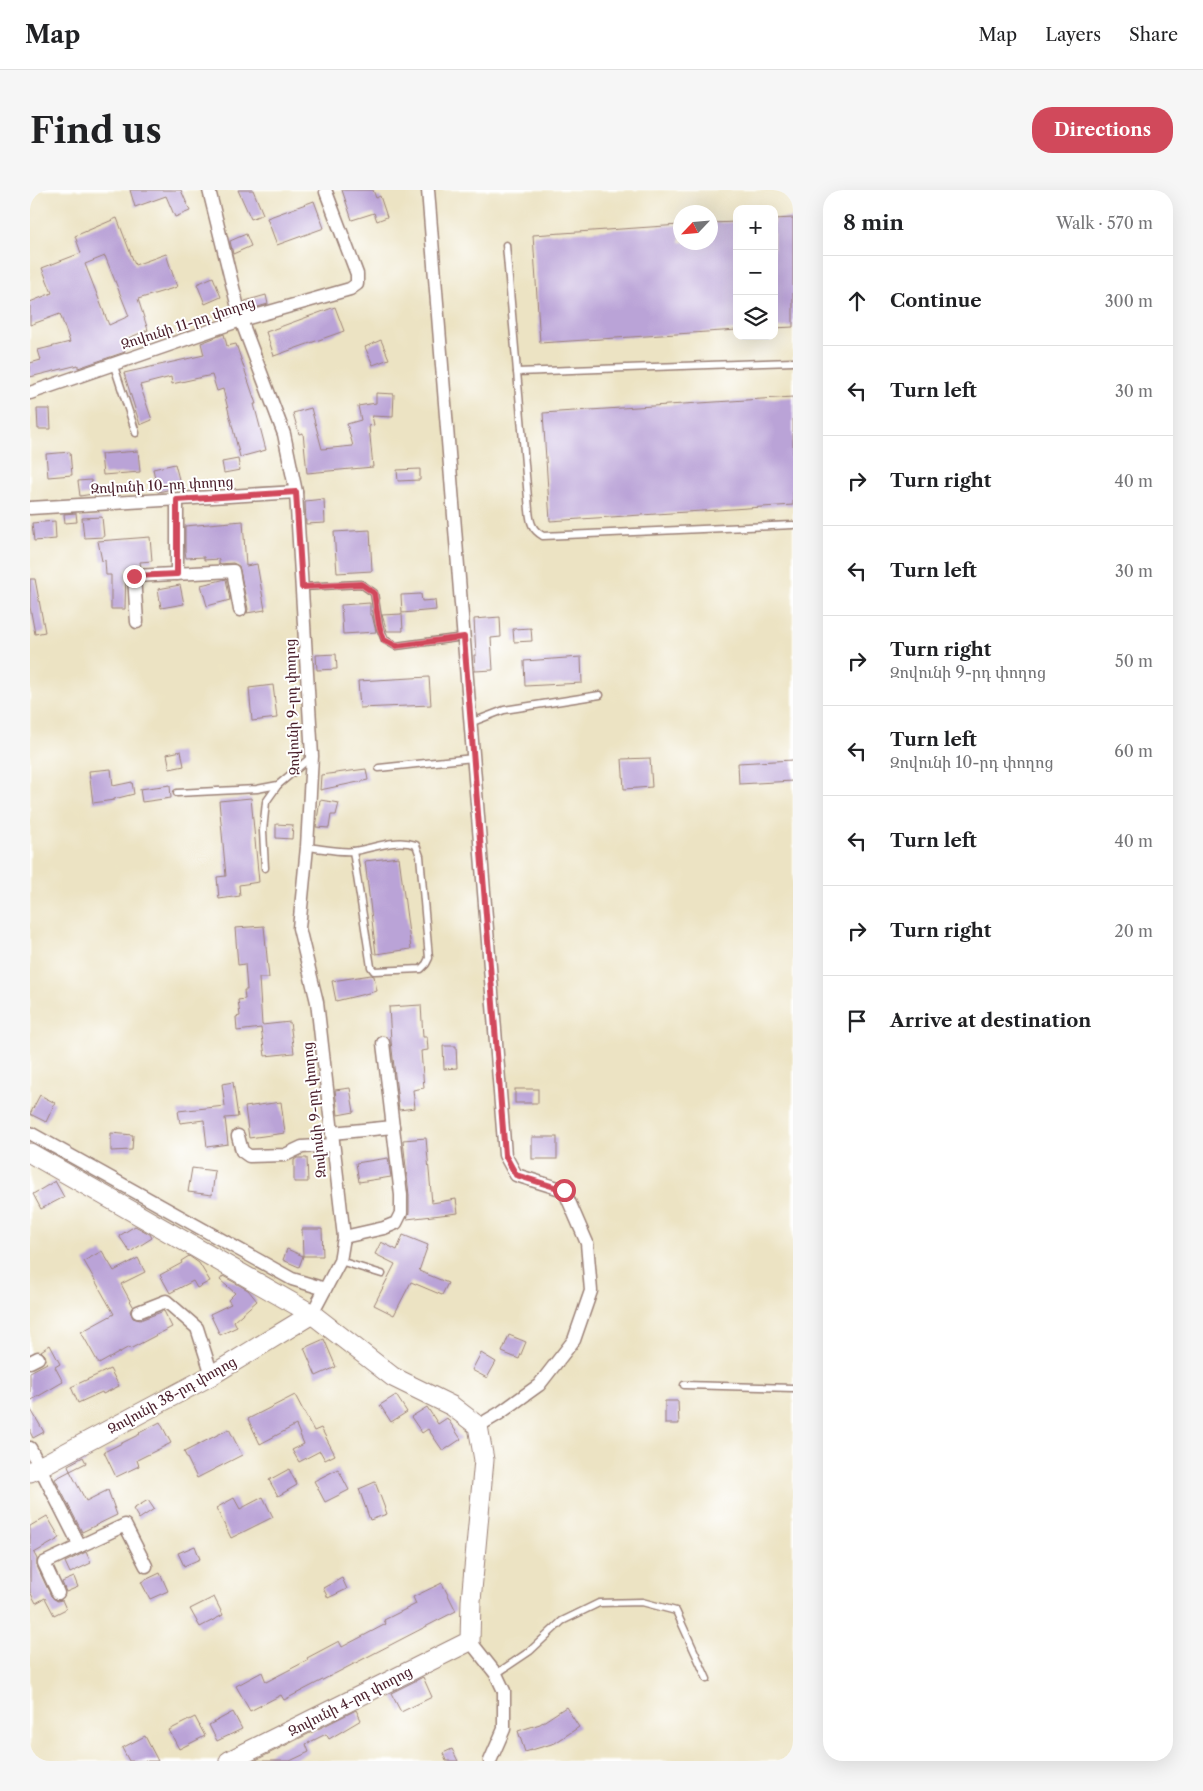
<!DOCTYPE html>
<meta charset="utf-8">
<style>
body{margin:0;font-family:"Libre Caslon Text","Noto Serif Armenian",serif;background:#f6f6f6;color:#202124}
.controls{position:absolute;right:15px;top:15px;display:grid;overflow:hidden;border-radius:10px;box-shadow:0 5px 20px #0002}
.controls button{width:45px;height:45px;display:grid;place-items:center;padding:0;border:0;border-bottom:1px solid #e0e0e0;background:#fff;color:#202124;font:25px sans-serif}
.compass{position:absolute;left:643px;top:15px;width:45px;height:45px;border-radius:50%;background:#fff;box-shadow:0 5px 20px #0002;rotate:244deg}
.stop{position:absolute;width:15px;height:15px;margin:-11px;border:4px solid #d1495b;border-radius:50%;background:#fff}
.stop.end{background:#d1495b;border-color:#fff;box-shadow:0 1px 5px #0008}
.list{margin:0;padding:0;list-style:none}
h2{display:flex;justify-content:space-between;align-items:center;height:65px;margin:0;padding:0 20px;font-size:21px}
h2 small{font-size:16px;font-weight:400;color:#757577}
.list li{display:grid;grid-template-columns:32px 1fr auto;gap:15px;align-items:center;box-sizing:border-box;height:90px;padding:0 20px;border-top:1px solid #e0e0e0}
.list b{display:block;font-size:19px;white-space:nowrap}
.list p{margin:0;font-size:16px;white-space:nowrap;color:#757577}
.list em{font-size:16px;font-style:normal;color:#757577}
.icon{flex:none;width:28px;height:28px;fill:none;stroke:currentColor;stroke-width:2;stroke-linecap:round;stroke-linejoin:round}
.map{position:relative;flex:none;width:763px;height:1571px;overflow:hidden;border-radius:20px}
header{display:flex;align-items:center;gap:30px;box-sizing:border-box;height:70px;padding:0 25px;background:#fff;border-bottom:1px solid #e0e0e0}
header strong{font-size:24px}
nav{display:flex;gap:28px;margin-inline-start:auto;font-size:18px}
.intro{display:flex;align-items:center;justify-content:space-between;box-sizing:border-box;height:120px;padding:0 30px}
h1{margin:0;font-size:35px}
.button{padding:12px 22px;border-radius:20px;background:#d1495b;color:#fff;font-size:18px;font-weight:700}
main{display:flex;gap:30px;padding:0 30px}
aside{flex:1;background:#fff;border-radius:20px;box-shadow:0 5px 20px #0002}
.map>svg:first-child{display:block}
</style>
<header>
<strong>Map</strong>
<nav><a>Map</a><a>Layers</a><a>Share</a></nav>
</header>
<div class="intro"><h1>Find us</h1><a class="button">Directions</a></div>
<main>
<div class="map">
<svg width="763" height="1571" viewBox="0 0 763 1571">
<rect width="100%" height="100%" fill="#fff"/>
<filter id="ink" filterUnits="userSpaceOnUse"><feTurbulence type="fractalNoise" baseFrequency=".02" numOctaves="2"/><feDisplacementMap in="SourceGraphic" scale="10" xChannelSelector="R" yChannelSelector="G"/><feConvolveMatrix kernelMatrix="1 2 1 2 8 2 1 2 1" color-interpolation-filters="sRGB"/></filter>
<filter id="wash" filterUnits="userSpaceOnUse"><feTurbulence type="fractalNoise" baseFrequency=".0096" numOctaves="4" result="noise"/><feDisplacementMap in="SourceGraphic" scale="20" xChannelSelector="R" yChannelSelector="G"/><feGaussianBlur stdDeviation="1.12" result="paint"/><feColorMatrix in="noise" values="0 0 0 0 0 0 0 0 0 0 0 0 0 0 0 0 0 1.4 0 .05"/><feComposite in="paint" operator="in"/></filter>
<g filter="url(#wash)">
<rect width="100%" height="100%" fill="#ece3c3"/>
<g id="blocks">
<g fill="#baa3d7" fill-rule="evenodd">
<polygon points="100,0 151,0 160,21 145,27 136,6 105,17"/>
<polygon points="208,0 223,0 233,24 221,29"/>
<polygon points="312,0 343,0 346,8 350,6 357,27 347,31 344,23 322,30"/>
<polygon points="284,11 294,38 247,55 237,28"/>
<path d="M87,28L105,75L136,64L147,97L108,109L118,140L91,151L95,162L48,178V175L0,187V173L11,170L8,160L40,152L30,124L0,135V112L22,103L12,78L51,63L45,46ZM75,66L99,126L79,135L55,74Z"/>
<polygon points="763,28 763,137 744,138 744,29"/>
<polygon points="707,32 707,140 510,153 503,45 650,35 650,52 680,52 680,33"/>
<polygon points="216,44 221,56 203,64 200,51"/>
<polygon points="183,87 191,107 175,114 167,94"/>
<polygon points="236,105 238,114 217,120 215,111"/>
<polygon points="305,117 314,141 244,166 236,142"/>
<polygon points="194,144 197,156 206,154 226,214 224,214 236,260 210,267 193,199 187,201 182,185 142,194 141,187 110,195 122,230 110,235 94,183 174,165 171,153"/>
<polygon points="351,150 359,169 343,175 335,157"/>
<polygon points="346,203 364,204 363,227 342,226 344,235 339,236 343,277 277,283 273,243 269,244 263,223 281,218 292,259 323,256 317,234 331,230 328,216 346,213"/>
<polygon points="763,207 763,315 520,331 513,223"/>
<polygon points="7,219 20,219 21,239 8,239"/>
<polygon points="108,261 110,282 73,285 71,264"/>
<polygon points="40,262 42,285 18,287 16,264"/>
<polygon points="208,269 210,280 194,283 192,272"/>
<polygon points="145,274 151,297 128,302 123,279"/>
<polygon points="390,279 390,290 368,291 367,280"/>
<polygon points="61,290 63,304 50,306 48,291"/>
<polygon points="294,309 295,333 276,334 275,311"/>
<polygon points="46,323 47,332 35,333 34,324"/>
<polygon points="72,327 74,347 54,348 52,328"/>
<polygon points="25,331 26,349 4,351 2,333"/>
<polygon points="213,331 216,376 227,374 235,420 217,423 218,419 209,376 203,373 189,374 189,369 174,370 174,367 156,368 155,361 155,336"/>
<polygon points="340,340 342,381 307,383 304,342"/>
<polygon points="120,347 122,371 110,372 111,378 96,379 95,419 81,419 81,385 76,385 75,370 72,371 68,351"/>
<polygon points="0,389 5,389 15,442 5,444 0,417"/>
<polygon points="196,389 200,410 177,416 171,395"/>
<polygon points="150,395 154,414 131,418 128,399"/>
<polygon points="391,404 392,411 405,410 406,420 372,423 371,405"/>
<polygon points="340,413 340,425 342,425 346,442 313,444 311,415"/>
<polygon points="372,424 373,441 357,441 352,425"/>
<polygon points="470,427 471,447 461,448 463,480 445,481 444,465 446,465 444,429"/>
<polygon points="501,438 502,451 484,452 483,439"/>
<polygon points="306,464 307,479 287,480 286,465"/>
<polygon points="551,467 552,493 495,496 494,471"/>
<polygon points="399,487 401,515 330,518 328,491"/>
<polygon points="243,495 247,528 222,531 219,498"/>
<polygon points="151,561 154,576 140,579 137,564"/>
<polygon points="620,568 622,597 594,599 592,569"/>
<polygon points="763,570 763,591 709,594 708,573"/>
<polygon points="81,579 83,596 102,592 104,604 84,609 84,610 63,613 59,581"/>
<polygon points="336,579 338,590 290,600 291,585"/>
<polygon points="140,595 141,608 112,612 110,599"/>
<polygon points="221,608 229,692 209,695 210,706 189,709 187,687 196,686 189,611"/>
<polygon points="290,610 309,613 306,625 301,625 299,638 286,637"/>
<polygon points="246,634 263,635 262,649 246,648"/>
<polygon points="369,667 381,759 346,764 335,671"/>
<polygon points="234,736 239,788 229,788 232,835 260,832 264,863 235,866 231,838 207,841 206,827 210,826 208,810 215,809 214,800 217,800 215,774 208,775 205,738"/>
<polygon points="341,785 344,786 347,801 306,811 302,791"/>
<polygon points="391,815 393,847 397,847 398,860 391,861 394,898 383,900 385,918 369,920 361,851 359,817"/>
<polygon points="413,856 426,856 427,878 414,879"/>
<polygon points="203,892 208,927 195,928 198,954 177,957 174,930 150,933 148,921 195,916 192,894"/>
<polygon points="320,898 324,922 308,925 305,900"/>
<rect x="485" y="899" width="23" height="14"/>
<polygon points="10,905 25,913 16,932 0,924"/>
<polygon points="251,912 255,943 219,948 215,917"/>
<polygon points="81,943 103,945 102,960 81,961"/>
<rect x="502" y="947" width="25" height="22"/>
<polygon points="396,948 402,1013 426,1009 428,1023 377,1029 379,1023 379,1005 373,950"/>
<polygon points="267,968 277,968 278,992 264,992 264,970"/>
<polygon points="358,968 361,987 329,992 326,973"/>
<polygon points="162,978 185,981 182,1005 158,1002"/>
<polygon points="25,991 34,1007 11,1019 3,1004"/>
<polygon points="105,1036 120,1044 122,1048 100,1062 89,1046"/>
<polygon points="272,1039 292,1039 293,1066 273,1066 269,1077 253,1070 257,1059 273,1066"/>
<polygon points="373,1045 398,1055 389,1081 418,1093 412,1105 381,1092 364,1125 344,1115 365,1074 345,1064 351,1052 367,1060"/>
<polygon points="72,1061 84,1081 108,1068 115,1082 91,1094 103,1116 100,1121 103,1128 110,1130 134,1121 142,1137 100,1159 99,1157 69,1174 51,1142 84,1124 54,1071"/>
<polygon points="159,1066 169,1073 180,1091 167,1098 163,1091 140,1103 130,1085 152,1073 151,1071"/>
<polygon points="193,1086 218,1100 227,1111 204,1131 207,1137 190,1145 180,1124 201,1114 198,1110 205,1103 190,1090"/>
<polygon points="479,1145 496,1152 489,1169 472,1162"/>
<polygon points="294,1149 306,1177 286,1186 274,1158"/>
<polygon points="20,1155 30,1174 25,1177 33,1192 0,1211 0,1182 17,1173 15,1165 11,1161"/>
<polygon points="451,1163 466,1172 457,1188 442,1180"/>
<polygon points="80,1179 89,1196 73,1204 72,1202 48,1213 41,1197"/>
<polygon points="265,1205 284,1241 291,1238 305,1265 295,1270 290,1261 269,1272 262,1260 274,1254 266,1235 230,1254 218,1229"/>
<polygon points="366,1205 377,1222 361,1232 350,1215"/>
<polygon points="635,1211 648,1211 649,1234 635,1234"/>
<polygon points="397,1217 408,1234 417,1228 431,1249 413,1261 398,1239 392,1243 381,1227"/>
<polygon points="0,1218 14,1242 3,1248 0,1242"/>
<polygon points="130,1232 141,1253 107,1270 109,1276 86,1287 74,1262 110,1244 109,1243"/>
<polygon points="199,1239 212,1265 167,1288 154,1262"/>
<polygon points="53,1267 56,1273 40,1281 38,1275"/>
<polygon points="259,1279 267,1295 248,1306 239,1290"/>
<polygon points="308,1279 319,1300 295,1312 284,1291"/>
<polygon points="40,1281 56,1311 78,1300 87,1325 52,1342 25,1289"/>
<polygon points="345,1292 357,1324 340,1330 329,1299"/>
<polygon points="233,1307 243,1327 201,1348 186,1318 204,1308 210,1319"/>
<polygon points="118,1310 124,1319 109,1329 103,1319"/>
<polygon points="17,1326 30,1348 4,1363 7,1369 7,1376 21,1406 27,1411 32,1410 36,1419 24,1425 15,1408 6,1413 0,1402 0,1336"/>
<polygon points="165,1356 170,1369 154,1376 148,1363"/>
<polygon points="56,1362 61,1373 40,1383 35,1372"/>
<polygon points="130,1383 138,1401 120,1409 111,1392"/>
<polygon points="44,1387 48,1397 36,1402 32,1392"/>
<polygon points="312,1388 317,1399 298,1408 293,1398"/>
<polygon points="412,1393 426,1421 254,1510 251,1505 220,1521 206,1496 232,1482 236,1492 278,1470 277,1468 309,1451 312,1457 356,1434 354,1430 386,1414 383,1407"/>
<polygon points="184,1407 193,1425 170,1437 160,1419"/>
<polygon points="393,1487 402,1507 371,1522 361,1503"/>
<polygon points="536,1517 549,1537 525,1553 495,1562 488,1541 510,1534"/>
<polygon points="326,1520 331,1530 299,1549 296,1544 276,1554 279,1562 260,1571 224,1571"/>
<polygon points="203,1522 212,1539 187,1551 179,1535"/>
<polygon points="165,1527 175,1546 149,1559 139,1540"/>
<polygon points="115,1546 128,1571 99,1571 92,1558"/>
<polygon points="422,1559 428,1571 416,1571 413,1563"/>
</g>
</g>
</g>
<g filter="url(#ink)">
<use href="#blocks" fill-opacity="0" stroke="#9b8177" stroke-width="1"/>
<g fill="none" stroke-linecap="round" stroke-linejoin="round">
<g stroke="#9b8177" stroke-width="9">
<g id="lane">
<path d="M476,55L499,320C500,332 502,340 513,346L763,335"/>
<polyline points="83,173 106,243"/>
<polyline points="487,182 763,172"/>
<polyline points="272,397 331,394 344,403 349,435 355,450 366,456 434,447"/>
<polyline points="440,533 474,520 570,505"/>
<polyline points="349,578 443,568"/>
<polyline points="147,603 227,599 248,595 281,567"/>
<path d="M277,657C290,658 311,663 324,661C344,658 365,648 386,655L390,666L399,768L396,774L391,779L344,781L341,777L323,661"/>
<polyline points="235,678 233,641 236,612 248,595"/>
<polyline points="310,1071 352,1084"/>
<polyline points="654,1195 763,1198"/>
<polyline points="466,1484 500,1461 532,1431 569,1413 612,1412 646,1421 677,1489"/>
</g>
</g>
<g stroke="#9b8177" stroke-width="15">
<g id="street">
<polyline points="179,0 211,130 254,244 266,302 282,566 277,657 269,738 287,812 314,1047 310,1071 282,1124"/>
<polyline points="398,0 475,965 486,985 534,1000 557,1053 561,1101 544,1150 509,1195 470,1223 448,1236"/>
<polyline points="0,203 211,130 320,99 327,94 327,84 296,2"/>
<polyline points="147,310 147,384"/>
<polyline points="0,318 266,302"/>
<polyline points="107,432 104,386 203,381 210,420"/>
<polyline points="0,943 262,1089 295,1099"/>
<polyline points="302,943 363,937"/>
<polyline points="208,946 212,961 219,966 255,965 272,957 303,955"/>
<polyline points="314,1047 354,1038 366,1033 371,1023 371,1005 353,853"/>
<polyline points="108,1122 136,1111 167,1138 182,1185"/>
<polyline points="0,1172 8,1168"/>
<polyline points="0,1258 50,1356 14,1373 28,1403"/>
<polyline points="50,1356 95,1335 116,1376"/>
<polyline points="440,1451 466,1484 474,1501 474,1539 460,1571"/>
</g>
</g>
<g stroke="#9b8177" stroke-width="21">
<g id="secondary">
<polyline points="0,963 282,1124 363,1187 422,1216 448,1236 454,1270 441,1411 440,1451 199,1571"/>
<polyline points="0,1282 182,1185 282,1124"/>
</g>
</g>
<use href="#lane" stroke="#fff" stroke-width="6"/>
<use href="#street" stroke="#fff" stroke-width="12"/>
<use href="#secondary" stroke="#fff" stroke-width="19"/>
</g>
</g>
<g fill="none" stroke-linecap="round" stroke-linejoin="round" filter="url(#ink)">
<polyline stroke="#d1495b" stroke-width="6" points="104,386 147,384 147,310 266,302 272,397 331,394 344,403 349,435 354,450 366,456 434,447 475,965 486,985 534,1000"/>
</g>
<g text-anchor="middle" stroke-width="4" stroke-linejoin="round" paint-order="stroke">
<g font-size="14" fill="#4a1f2b" stroke="#fff">
<text transform="translate(158 133) rotate(-18)" y="5">Զովունի 11-րդ փողոց</text>
<text transform="translate(132 295) rotate(-3)" y="5">Զովունի 10-րդ փողոց</text>
<text transform="translate(262 517) rotate(-92)" y="5">Զովունի 9-րդ փողոց</text>
<text transform="translate(284 920) rotate(-96)" y="5">Զովունի 9-րդ փողոց</text>
<text transform="translate(142 1205) rotate(-29)" y="5">Զովունի 38-րդ փողոց</text>
<text transform="translate(320 1511) rotate(-27)" y="5">Զովունի 4-րդ փողոց</text>
</g>
</g>
</svg>
<div class="controls">
<button>+</button>
<button>−</button>
<button><svg class="icon" aria-label="layers" viewBox="0 0 24 24"><path d="M12 4l9 5-9 5-9-5zM3 14l9 5 9-5"/></svg></button>
</div>
<svg class="compass" viewBox="-18 -18 36 36"><path d="M0-13l5 13h-10z" fill="#e53935"/><path d="M0 13l5-13h-10z" fill="#757577"/></svg>
<div class="stop" style="left:534px;top:1000px"></div>
<div class="stop end" style="left:104px;top:386px"></div>
</div>
<aside>
<h2>8 min<small>Walk · 570 m</small></h2>
<ul class="list">
<li><svg class="icon" aria-label="ahead" viewBox="0 0 24 24"><path d="M12 20V5M6 11l6-6 6 6"/></svg><div><b>Continue</b></div><em>300 m</em></li>
<li><svg class="icon" aria-label="left" viewBox="0 0 24 24"><path d="M17 20v-9H6M10 6l-5 5 5 5"/></svg><div><b>Turn left</b></div><em>30 m</em></li>
<li><svg class="icon" aria-label="right" viewBox="0 0 24 24"><path d="M7 20v-9h11M14 6l5 5-5 5"/></svg><div><b>Turn right</b></div><em>40 m</em></li>
<li><svg class="icon" aria-label="left" viewBox="0 0 24 24"><path d="M17 20v-9H6M10 6l-5 5 5 5"/></svg><div><b>Turn left</b></div><em>30 m</em></li>
<li><svg class="icon" aria-label="right" viewBox="0 0 24 24"><path d="M7 20v-9h11M14 6l5 5-5 5"/></svg><div><b>Turn right</b><p>Զովունի 9-րդ փողոց</p></div><em>50 m</em></li>
<li><svg class="icon" aria-label="left" viewBox="0 0 24 24"><path d="M17 20v-9H6M10 6l-5 5 5 5"/></svg><div><b>Turn left</b><p>Զովունի 10-րդ փողոց</p></div><em>60 m</em></li>
<li><svg class="icon" aria-label="left" viewBox="0 0 24 24"><path d="M17 20v-9H6M10 6l-5 5 5 5"/></svg><div><b>Turn left</b></div><em>40 m</em></li>
<li><svg class="icon" aria-label="right" viewBox="0 0 24 24"><path d="M7 20v-9h11M14 6l5 5-5 5"/></svg><div><b>Turn right</b></div><em>20 m</em></li>
<li><svg class="icon" aria-label="arrive" viewBox="0 0 24 24"><path d="M6 21V4h12l-3 4 3 4H6"/></svg><div><b>Arrive at destination</b></div></li>
</ul>
</aside>
</main>
